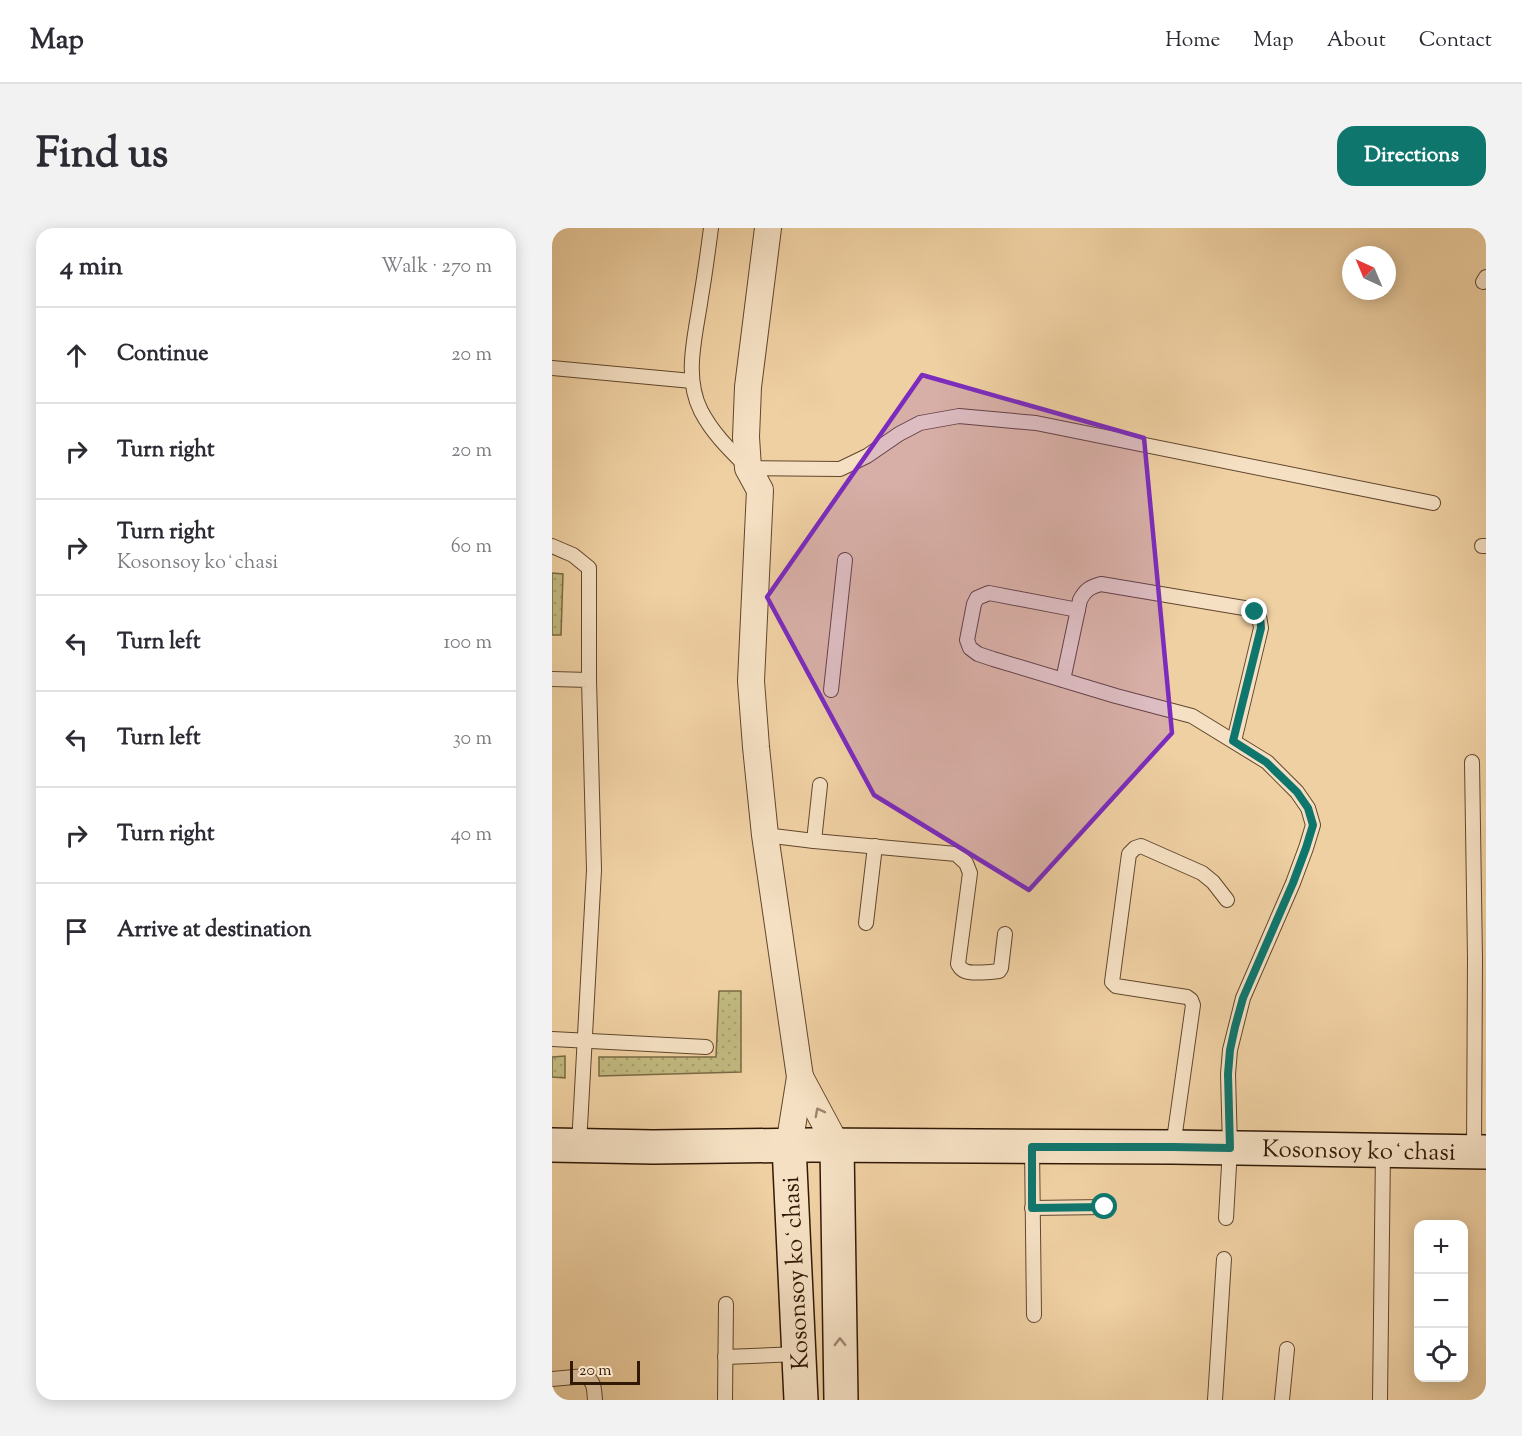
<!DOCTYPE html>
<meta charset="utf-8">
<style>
body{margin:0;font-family:"Sorts Mill Goudy",serif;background:#f2f2f3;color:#2b2b33}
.controls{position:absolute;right:18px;bottom:18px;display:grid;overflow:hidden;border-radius:12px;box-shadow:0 3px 15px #0003}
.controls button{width:54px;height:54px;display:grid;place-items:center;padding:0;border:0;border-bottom:2px solid #e1e1e2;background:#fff;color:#2b2b33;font:30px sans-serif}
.compass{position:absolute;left:790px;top:18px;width:54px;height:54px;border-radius:50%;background:#fff;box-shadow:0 3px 15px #0003;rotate:316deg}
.scale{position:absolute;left:18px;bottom:15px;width:70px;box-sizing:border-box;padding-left:6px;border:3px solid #321906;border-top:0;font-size:16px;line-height:21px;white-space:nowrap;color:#321906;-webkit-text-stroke:4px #f5e0c3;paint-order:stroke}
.stop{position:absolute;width:18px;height:18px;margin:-14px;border:4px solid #0f766e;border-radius:50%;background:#fff}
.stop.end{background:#0f766e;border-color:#fff;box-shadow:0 2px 6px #0008}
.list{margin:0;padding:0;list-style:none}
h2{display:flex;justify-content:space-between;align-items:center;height:78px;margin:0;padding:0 24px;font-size:26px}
h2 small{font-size:20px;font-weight:400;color:#7c7c81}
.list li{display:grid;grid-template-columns:39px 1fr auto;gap:18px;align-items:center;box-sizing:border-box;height:96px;padding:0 24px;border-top:2px solid #e1e1e2}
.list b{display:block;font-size:22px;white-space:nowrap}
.list p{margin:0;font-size:20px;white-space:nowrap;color:#7c7c81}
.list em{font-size:20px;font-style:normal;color:#7c7c81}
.icon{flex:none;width:33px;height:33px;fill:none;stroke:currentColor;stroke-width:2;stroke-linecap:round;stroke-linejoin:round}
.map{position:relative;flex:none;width:934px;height:1172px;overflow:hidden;border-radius:18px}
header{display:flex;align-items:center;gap:36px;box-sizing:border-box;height:84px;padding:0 30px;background:#fff;border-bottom:2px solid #e1e1e2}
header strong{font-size:28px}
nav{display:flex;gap:33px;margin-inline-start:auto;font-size:21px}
.intro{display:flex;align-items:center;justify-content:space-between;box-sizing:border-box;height:144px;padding:0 36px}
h1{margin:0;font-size:42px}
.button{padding:15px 27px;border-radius:18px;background:#0f766e;color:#fff;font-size:21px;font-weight:700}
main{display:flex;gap:36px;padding:0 36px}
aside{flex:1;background:#fff;border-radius:18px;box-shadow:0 3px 15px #0003}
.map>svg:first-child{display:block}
</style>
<header>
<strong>Map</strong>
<nav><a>Home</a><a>Map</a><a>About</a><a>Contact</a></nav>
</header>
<div class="intro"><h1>Find us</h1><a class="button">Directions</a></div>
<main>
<aside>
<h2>4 min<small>Walk · 270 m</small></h2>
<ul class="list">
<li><svg class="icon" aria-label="ahead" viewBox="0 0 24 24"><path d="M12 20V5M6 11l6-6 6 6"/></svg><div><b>Continue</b></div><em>20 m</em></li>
<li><svg class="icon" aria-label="right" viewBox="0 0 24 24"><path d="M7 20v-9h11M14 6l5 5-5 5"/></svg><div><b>Turn right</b></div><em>20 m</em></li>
<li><svg class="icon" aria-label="right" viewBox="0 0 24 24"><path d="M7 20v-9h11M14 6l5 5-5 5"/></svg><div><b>Turn right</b><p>Kosonsoy koʻchasi</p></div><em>60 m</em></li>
<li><svg class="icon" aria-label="left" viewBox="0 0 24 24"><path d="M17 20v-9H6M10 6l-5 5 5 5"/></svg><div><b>Turn left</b></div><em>100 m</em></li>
<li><svg class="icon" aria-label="left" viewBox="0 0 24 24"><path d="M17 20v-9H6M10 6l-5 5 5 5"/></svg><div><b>Turn left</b></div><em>30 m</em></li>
<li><svg class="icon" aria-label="right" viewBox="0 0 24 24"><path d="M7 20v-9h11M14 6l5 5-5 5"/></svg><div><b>Turn right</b></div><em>40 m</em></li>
<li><svg class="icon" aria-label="arrive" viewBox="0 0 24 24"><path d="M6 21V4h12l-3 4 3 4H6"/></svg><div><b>Arrive at destination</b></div></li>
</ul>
</aside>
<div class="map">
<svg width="934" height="1172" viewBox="0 0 934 1172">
<defs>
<pattern id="grass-dots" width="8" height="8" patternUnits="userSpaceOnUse" patternTransform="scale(1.5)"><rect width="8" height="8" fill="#c1b97f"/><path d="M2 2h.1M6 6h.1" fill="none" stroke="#a69e6c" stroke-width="1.8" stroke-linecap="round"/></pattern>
</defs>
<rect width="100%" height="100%" fill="#efd0a2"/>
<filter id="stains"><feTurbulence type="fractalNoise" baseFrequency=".00333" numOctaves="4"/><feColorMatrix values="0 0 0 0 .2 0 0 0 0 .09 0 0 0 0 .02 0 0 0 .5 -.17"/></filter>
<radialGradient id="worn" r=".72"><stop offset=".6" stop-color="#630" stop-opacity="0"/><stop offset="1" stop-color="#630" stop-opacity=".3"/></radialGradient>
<g fill="url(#grass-dots)" stroke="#7a6942" stroke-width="1.5">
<polygon points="0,345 11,346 9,407 0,407"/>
<polygon points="167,763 189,763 189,844 47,848 47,829 164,829"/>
<polygon points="13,828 13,850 0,849 0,829"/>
</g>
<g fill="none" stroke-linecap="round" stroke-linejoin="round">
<g stroke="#61472d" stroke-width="16">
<g id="lane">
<path d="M159,0C156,23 153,46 149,69C144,106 131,148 149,183C161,206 178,222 196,240L288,241L315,228L347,206L368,195L407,188L484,195L881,275"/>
<polyline points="931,54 934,49"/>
<polyline points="0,140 140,153"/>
<polyline points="0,318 21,327 37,340 37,452"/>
<polyline points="930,318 934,318"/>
<polyline points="526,382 437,365 425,370 422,376 415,412 418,420 426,426 441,431 564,468 640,488 715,534 745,564 756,580 761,597 754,620 741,655 691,770 678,822 676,846 678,920 674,990"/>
<polyline points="0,451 37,452 42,642 27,917"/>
<path d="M511,452L528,372C533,362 538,359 549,356L698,381L707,388L709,400L682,513"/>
<polyline points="279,462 293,332"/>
<polyline points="920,534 923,731 922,924"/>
<path d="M213,607L262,613L404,626L414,635L418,645L406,736C408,739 408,741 413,743C419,746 440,744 447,743L449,740L453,706"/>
<polyline points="262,613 268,557"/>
<polyline points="314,695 323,618"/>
<polyline points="0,811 154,819"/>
<polyline points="480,919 482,1087"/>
<polyline points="621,919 641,777 639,772 635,769 564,758 560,754 577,626 583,620 589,618 650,645 661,654 675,672"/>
<polyline points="480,980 553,979"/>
<polyline points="173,1129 246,1126"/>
<path d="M0,1151L33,1148C43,1153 42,1162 43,1172"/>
<polyline points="173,1172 174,1076"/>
<polyline points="663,1172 672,1031"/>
<polyline points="730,1172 735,1121"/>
<polyline points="828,1172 831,923"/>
</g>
</g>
<g stroke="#61472d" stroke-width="28">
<g id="street">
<polyline points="216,0 196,159 194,209 196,240 208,262 199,453 204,519 213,607 248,849 237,918"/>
<polyline points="248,849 285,918"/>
</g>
</g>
<g stroke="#321906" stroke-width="36">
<g id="secondary">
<polyline points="0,917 101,919 260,917 621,919 934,924"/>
<polyline points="237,918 249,1172"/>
<polyline points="285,918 289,1172"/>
</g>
</g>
<use href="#lane" stroke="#f5e0c3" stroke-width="14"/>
<use href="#street" stroke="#f5e0c3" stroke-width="26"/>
<use href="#secondary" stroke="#f5e0c3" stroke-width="33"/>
</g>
<defs><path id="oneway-chevron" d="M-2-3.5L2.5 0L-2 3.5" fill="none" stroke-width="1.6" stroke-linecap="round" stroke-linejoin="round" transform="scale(1.5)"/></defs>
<g stroke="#9d866e">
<use href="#oneway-chevron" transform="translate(267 884) rotate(-118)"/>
<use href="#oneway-chevron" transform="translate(288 1114) rotate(-91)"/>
</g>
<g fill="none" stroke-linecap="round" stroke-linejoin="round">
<path stroke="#0f766e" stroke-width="8" d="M553,979L480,980V919H621L678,920L676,846L678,822L683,799L691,770L741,655L754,620L761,597L756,580L745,564L714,534L681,513L709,400C709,393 708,389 703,384"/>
</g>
<path fill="#7b2cbf" fill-opacity="0.2" stroke="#7b2cbf" stroke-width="4.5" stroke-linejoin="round" d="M370,147L592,210L620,505L477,662L322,567L215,369Z"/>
<g text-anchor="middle" stroke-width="5" stroke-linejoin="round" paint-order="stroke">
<g font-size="24" fill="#321906" stroke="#f5e0c3">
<text transform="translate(807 922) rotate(1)" y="8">Kosonsoy koʻchasi</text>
<text transform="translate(243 1045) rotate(-93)" y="8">Kosonsoy koʻchasi</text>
</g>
</g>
<rect width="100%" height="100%" filter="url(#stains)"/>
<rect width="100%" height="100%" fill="url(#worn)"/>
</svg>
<div class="controls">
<button>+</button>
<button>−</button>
<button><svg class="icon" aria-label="locate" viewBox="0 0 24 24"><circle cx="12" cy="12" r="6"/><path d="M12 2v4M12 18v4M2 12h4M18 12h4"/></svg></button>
</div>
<svg class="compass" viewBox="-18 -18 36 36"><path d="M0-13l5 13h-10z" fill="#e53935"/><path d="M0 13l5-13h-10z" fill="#7c7c81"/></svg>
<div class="scale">20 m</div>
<div class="stop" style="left:553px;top:979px"></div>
<div class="stop end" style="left:703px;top:384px"></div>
</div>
</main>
